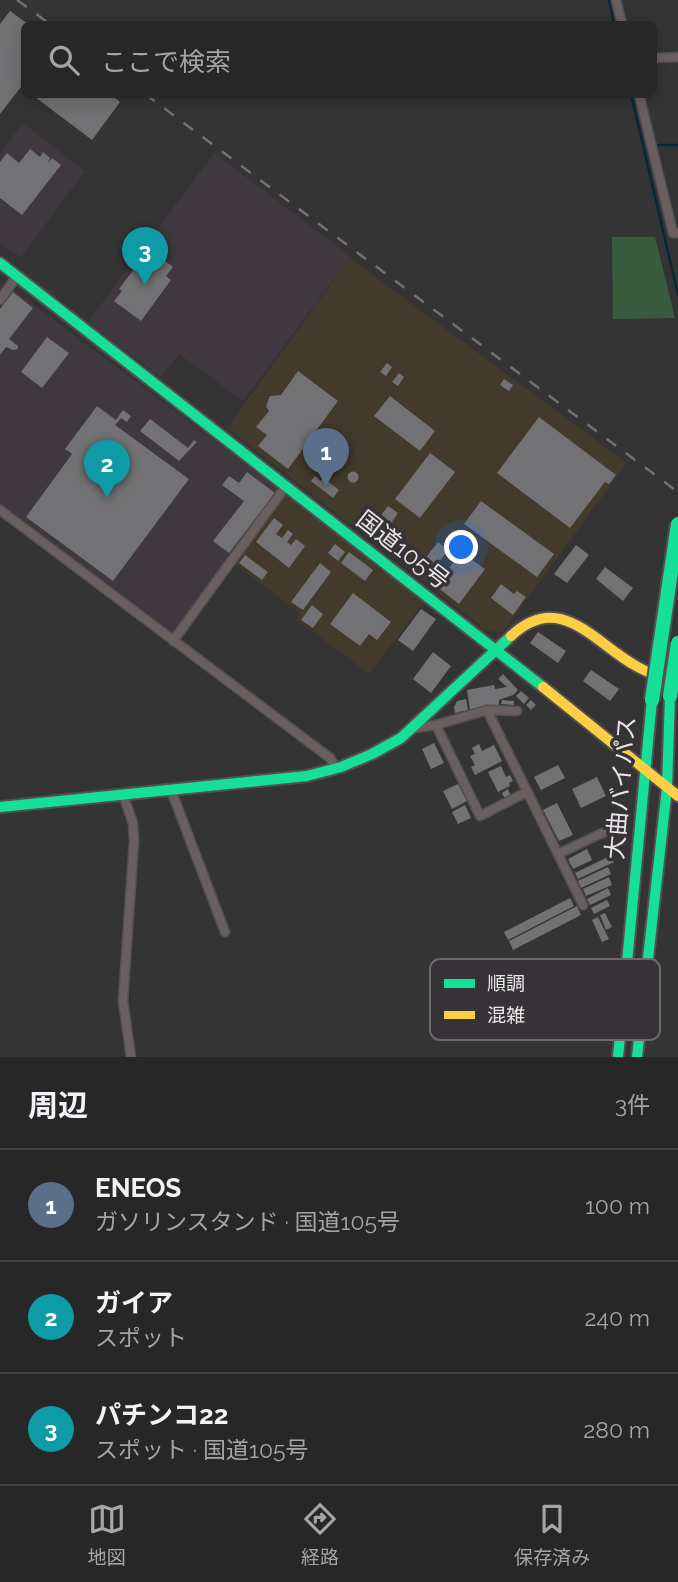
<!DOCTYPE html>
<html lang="ja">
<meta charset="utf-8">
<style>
body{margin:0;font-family:Raleway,"Noto Sans JP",sans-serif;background:#302f30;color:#f1f3f6}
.you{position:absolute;left:462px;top:548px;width:24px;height:24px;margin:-18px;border:5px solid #fff;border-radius:50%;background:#1a73e8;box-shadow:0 0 0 10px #1a73e833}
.badge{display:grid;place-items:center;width:46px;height:46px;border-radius:50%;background:#a9a8a9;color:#fff;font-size:23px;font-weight:700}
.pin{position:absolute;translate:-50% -58px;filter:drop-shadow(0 2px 4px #0008)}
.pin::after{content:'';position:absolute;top:37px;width:24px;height:21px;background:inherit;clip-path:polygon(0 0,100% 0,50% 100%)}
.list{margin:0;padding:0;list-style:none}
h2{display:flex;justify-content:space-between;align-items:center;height:91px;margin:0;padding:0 28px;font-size:30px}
h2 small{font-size:23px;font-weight:400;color:#a5a5a8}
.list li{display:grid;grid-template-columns:46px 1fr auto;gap:21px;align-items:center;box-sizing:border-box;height:112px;padding:0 28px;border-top:2px solid #444445}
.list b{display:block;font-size:26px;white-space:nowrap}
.list p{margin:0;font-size:23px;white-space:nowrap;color:#a5a5a8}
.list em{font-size:23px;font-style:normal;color:#a5a5a8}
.icon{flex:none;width:38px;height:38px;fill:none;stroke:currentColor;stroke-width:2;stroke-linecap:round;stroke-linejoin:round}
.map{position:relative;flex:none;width:678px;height:1057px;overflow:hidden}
.search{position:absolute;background:#282728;box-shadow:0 4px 18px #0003;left:21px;right:21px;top:21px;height:77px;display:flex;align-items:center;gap:18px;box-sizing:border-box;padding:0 24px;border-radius:10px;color:#a5a5a8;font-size:26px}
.sheet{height:427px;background:#282728}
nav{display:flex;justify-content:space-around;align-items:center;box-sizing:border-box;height:98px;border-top:2px solid #444445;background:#282728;font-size:19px;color:#a5a5a8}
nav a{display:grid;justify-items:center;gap:4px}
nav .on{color:#a9a8a9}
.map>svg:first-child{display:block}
</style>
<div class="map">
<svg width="678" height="1057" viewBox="0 0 678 1057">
<rect width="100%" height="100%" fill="#353435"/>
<g fill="#3f383f">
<polygon points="23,123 85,171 20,258 0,243 0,153"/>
<polygon points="214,153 351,256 243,401 179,354 161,377 88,322"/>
<polygon points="14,290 280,490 173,633 0,503 0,309"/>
</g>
<g fill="#423a2b">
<polygon points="350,258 627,463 502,633 486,630 227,428"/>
<polygon points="286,495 425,601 369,674 296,619 300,613 235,564"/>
</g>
<polygon fill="#385d3e" points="612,237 655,237 675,318 613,319"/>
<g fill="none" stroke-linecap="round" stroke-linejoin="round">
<g stroke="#05293a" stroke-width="2.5">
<polyline points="609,0 614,24"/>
<polyline points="631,94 678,295"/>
<polyline points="658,145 678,145"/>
</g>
</g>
<g fill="#727173">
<polygon points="10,11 28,24 24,24 24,75 21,80 24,83 0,114 0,24"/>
<polygon points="31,94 110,94 120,102 92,140"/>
<polygon points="30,149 40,157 43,152 50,158 48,163 52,158 61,165 22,215 0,198 0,162 7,153 19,163"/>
<polygon points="158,256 173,267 166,276 171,280 141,321 114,301 122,291 119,289 135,268 137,270 145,260 151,265"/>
<polygon points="13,292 33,308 9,339 18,346 18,349 13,350 6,347 0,355 0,309"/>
<polygon points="47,337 69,353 42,388 21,372"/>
<polygon points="387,363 392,367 386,376 380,372"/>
<polygon points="298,371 338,401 288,469 258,446 267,435 256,427 269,411 266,406 270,396 281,395"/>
<polygon points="399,373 404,377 398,386 392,382"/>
<polygon points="504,379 513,385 509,391 500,385"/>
<polygon points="390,396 435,431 420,451 374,416"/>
<polygon points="97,406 116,420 123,410 131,416 127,422 121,418 115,425 189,479 113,581 26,517 72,454 65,449"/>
<polygon points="539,417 616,475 609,484 605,482 570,528 497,473"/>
<polygon points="150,419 188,448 194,440 197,442 179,461 140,431"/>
<polygon points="430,453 455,472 420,518 395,499"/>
<circle cx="353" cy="477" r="5.5"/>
<polygon points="247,472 275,493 229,553 213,541 244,501 222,485 229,476 239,483"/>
<polygon points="315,476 321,481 323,477 339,490 333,498 311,481"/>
<polygon points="481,501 554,554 537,577 464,524"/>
<polygon points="388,506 398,513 390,525 397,531 389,542 371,529"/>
<polygon points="274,518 283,525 276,534 282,538 288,530 293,534 287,542 291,545 296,539 305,546 289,568 256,542"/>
<polygon points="438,542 448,550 429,576 418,568"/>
<polygon points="335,544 345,552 338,561 328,553"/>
<polygon points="576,545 589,555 567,583 554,574"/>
<polygon points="349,552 373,570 365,581 341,563"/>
<polygon points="461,552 485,569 459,604 436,586"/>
<polygon points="245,555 268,572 262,580 239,563"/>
<polygon points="320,563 331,572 303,610 291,602"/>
<polygon points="605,567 633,588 623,601 596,579"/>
<polygon points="501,584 514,594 517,591 526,597 513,615 491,598"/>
<polygon points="353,593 391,622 377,640 369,634 360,646 330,624"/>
<polygon points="312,605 323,614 313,628 301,620"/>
<polygon points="421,609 436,619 413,651 398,640"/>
<polygon points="538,632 566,651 558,663 530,643"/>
<polygon points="433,652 451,666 431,693 413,679"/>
<polygon points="591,670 619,689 610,701 583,681"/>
<polygon points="503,674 518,690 513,695 499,700 499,705 470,710 467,690 494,685 495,689 507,687 498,679"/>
<polygon points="521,691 529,698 524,704 516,696"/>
<polygon points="466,699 468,710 455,713 454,707 457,701"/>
<polygon points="502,700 514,701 514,705 501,704"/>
<polygon points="531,700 536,705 531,710 526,705"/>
<polygon points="434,743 444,763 431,769 422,749"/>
<polygon points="479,744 482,751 494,745 502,761 475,775 471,767 475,765 470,756 475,754 472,748"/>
<polygon points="558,765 565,778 541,790 534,777"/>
<polygon points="501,766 506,777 510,775 513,781 509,783 510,786 498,792 488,772"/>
<polygon points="597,777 606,796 581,808 572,789"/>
<polygon points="458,784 467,801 452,809 443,791"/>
<polygon points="508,789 511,796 505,799 502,793"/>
<polygon points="557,803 573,835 559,841 543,810"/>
<polygon points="465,805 471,818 458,824 452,812"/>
<polygon points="587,849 592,860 573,869 568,859"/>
<polygon points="610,856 614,862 578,879 575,873"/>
<polygon points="608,867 611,874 581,888 578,881"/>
<polygon points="609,877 612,885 586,896 583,889"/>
<polygon points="608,888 611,895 590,905 587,899"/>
<polygon points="570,898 574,906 508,940 504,932"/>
<polygon points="607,900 610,906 594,914 591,908"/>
<polygon points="577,906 581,915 513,950 509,941"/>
<polygon points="605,913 612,927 606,930 600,915"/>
<polygon points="598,917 609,939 602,942 592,920"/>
</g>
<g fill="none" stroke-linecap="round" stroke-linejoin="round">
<g stroke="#525052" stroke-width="11">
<g id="street">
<polyline points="616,0 622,24"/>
<polyline points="654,58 678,57"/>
<polyline points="639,94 673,233 678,233"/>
<polyline points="0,300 17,276"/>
<polyline points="0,510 330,758 336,768"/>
<polyline points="173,641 286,486"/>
<polyline points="487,710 583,905"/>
<polyline points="436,725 480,816 527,792"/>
<polyline points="414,728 436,725 487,710 517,711"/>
<polyline points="171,790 225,932"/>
<polyline points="123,795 133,823 134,841 123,1001 131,1057"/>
<polyline points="558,854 615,827"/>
</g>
</g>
<g stroke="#525052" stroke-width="14">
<g id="fast">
<polyline points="0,263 543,687"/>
<polyline points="0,807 307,776 341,767 372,754 401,738 511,636"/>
<polyline points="618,1057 652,700"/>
<polyline points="637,1057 667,788 670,696"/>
</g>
</g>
<g stroke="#525052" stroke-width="14">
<g id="slow">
<path d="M511,636C560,590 593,642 636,666C648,673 663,678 676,683"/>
<polyline points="543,687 678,796"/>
</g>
</g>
<use href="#street" stroke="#695f5e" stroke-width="8"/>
<use href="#fast" stroke="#16e098" stroke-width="10"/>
<use href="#slow" stroke="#ffcf43" stroke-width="10"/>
<g stroke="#767070" stroke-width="2.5" stroke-dasharray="12 12" stroke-linecap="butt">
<polyline points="17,0 50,24"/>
<polyline points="145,94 678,492"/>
</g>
<g stroke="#525052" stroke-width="18" stroke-linecap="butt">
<g id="fast-bridge">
<polyline points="670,696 678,643"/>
<polyline points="652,700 678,524"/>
</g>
</g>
<use href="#fast-bridge" stroke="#16e098" stroke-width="14"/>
</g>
<g text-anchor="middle" stroke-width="7" stroke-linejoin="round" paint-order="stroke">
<g font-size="24" fill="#e8e6e8" stroke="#363336">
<text transform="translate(403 550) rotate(38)" y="8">国道105号</text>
<text transform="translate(621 788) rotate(-85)" y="8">大曲バイパス</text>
</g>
</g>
<rect x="430" y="959" width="230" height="81" rx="10" fill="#363336" stroke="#6b696b" stroke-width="2"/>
<rect x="444" y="979" width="31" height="9" fill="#16e098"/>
<rect x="444" y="1011" width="31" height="8" fill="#ffcf43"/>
<g font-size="19" fill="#e8e6e8">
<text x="487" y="990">順調</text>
<text x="487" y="1022">混雑</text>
</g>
</svg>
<div class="you"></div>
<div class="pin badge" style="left:326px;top:486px;background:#5c6f8a">1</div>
<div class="pin badge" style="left:107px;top:498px;background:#0f9aa8">2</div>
<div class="pin badge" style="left:145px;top:285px;background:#0f9aa8">3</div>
<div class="search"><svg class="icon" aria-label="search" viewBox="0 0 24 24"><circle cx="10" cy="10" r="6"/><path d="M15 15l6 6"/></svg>ここで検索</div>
</div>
<section class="sheet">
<h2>周辺<small>3件</small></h2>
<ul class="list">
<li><span class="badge" style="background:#5c6f8a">1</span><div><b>ENEOS</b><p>ガソリンスタンド · 国道105号</p></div><em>100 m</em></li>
<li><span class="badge" style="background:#0f9aa8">2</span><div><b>ガイア</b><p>スポット</p></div><em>240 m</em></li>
<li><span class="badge" style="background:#0f9aa8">3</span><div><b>パチンコ22</b><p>スポット · 国道105号</p></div><em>280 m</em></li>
</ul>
</section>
<nav>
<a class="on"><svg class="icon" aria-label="map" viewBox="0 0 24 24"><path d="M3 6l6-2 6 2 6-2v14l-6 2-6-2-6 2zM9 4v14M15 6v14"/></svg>地図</a>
<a><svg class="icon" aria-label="directions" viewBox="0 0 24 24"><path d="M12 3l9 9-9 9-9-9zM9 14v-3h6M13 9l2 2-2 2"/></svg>経路</a>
<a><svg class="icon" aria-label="saved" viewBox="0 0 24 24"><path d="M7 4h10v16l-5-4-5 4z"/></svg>保存済み</a>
</nav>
